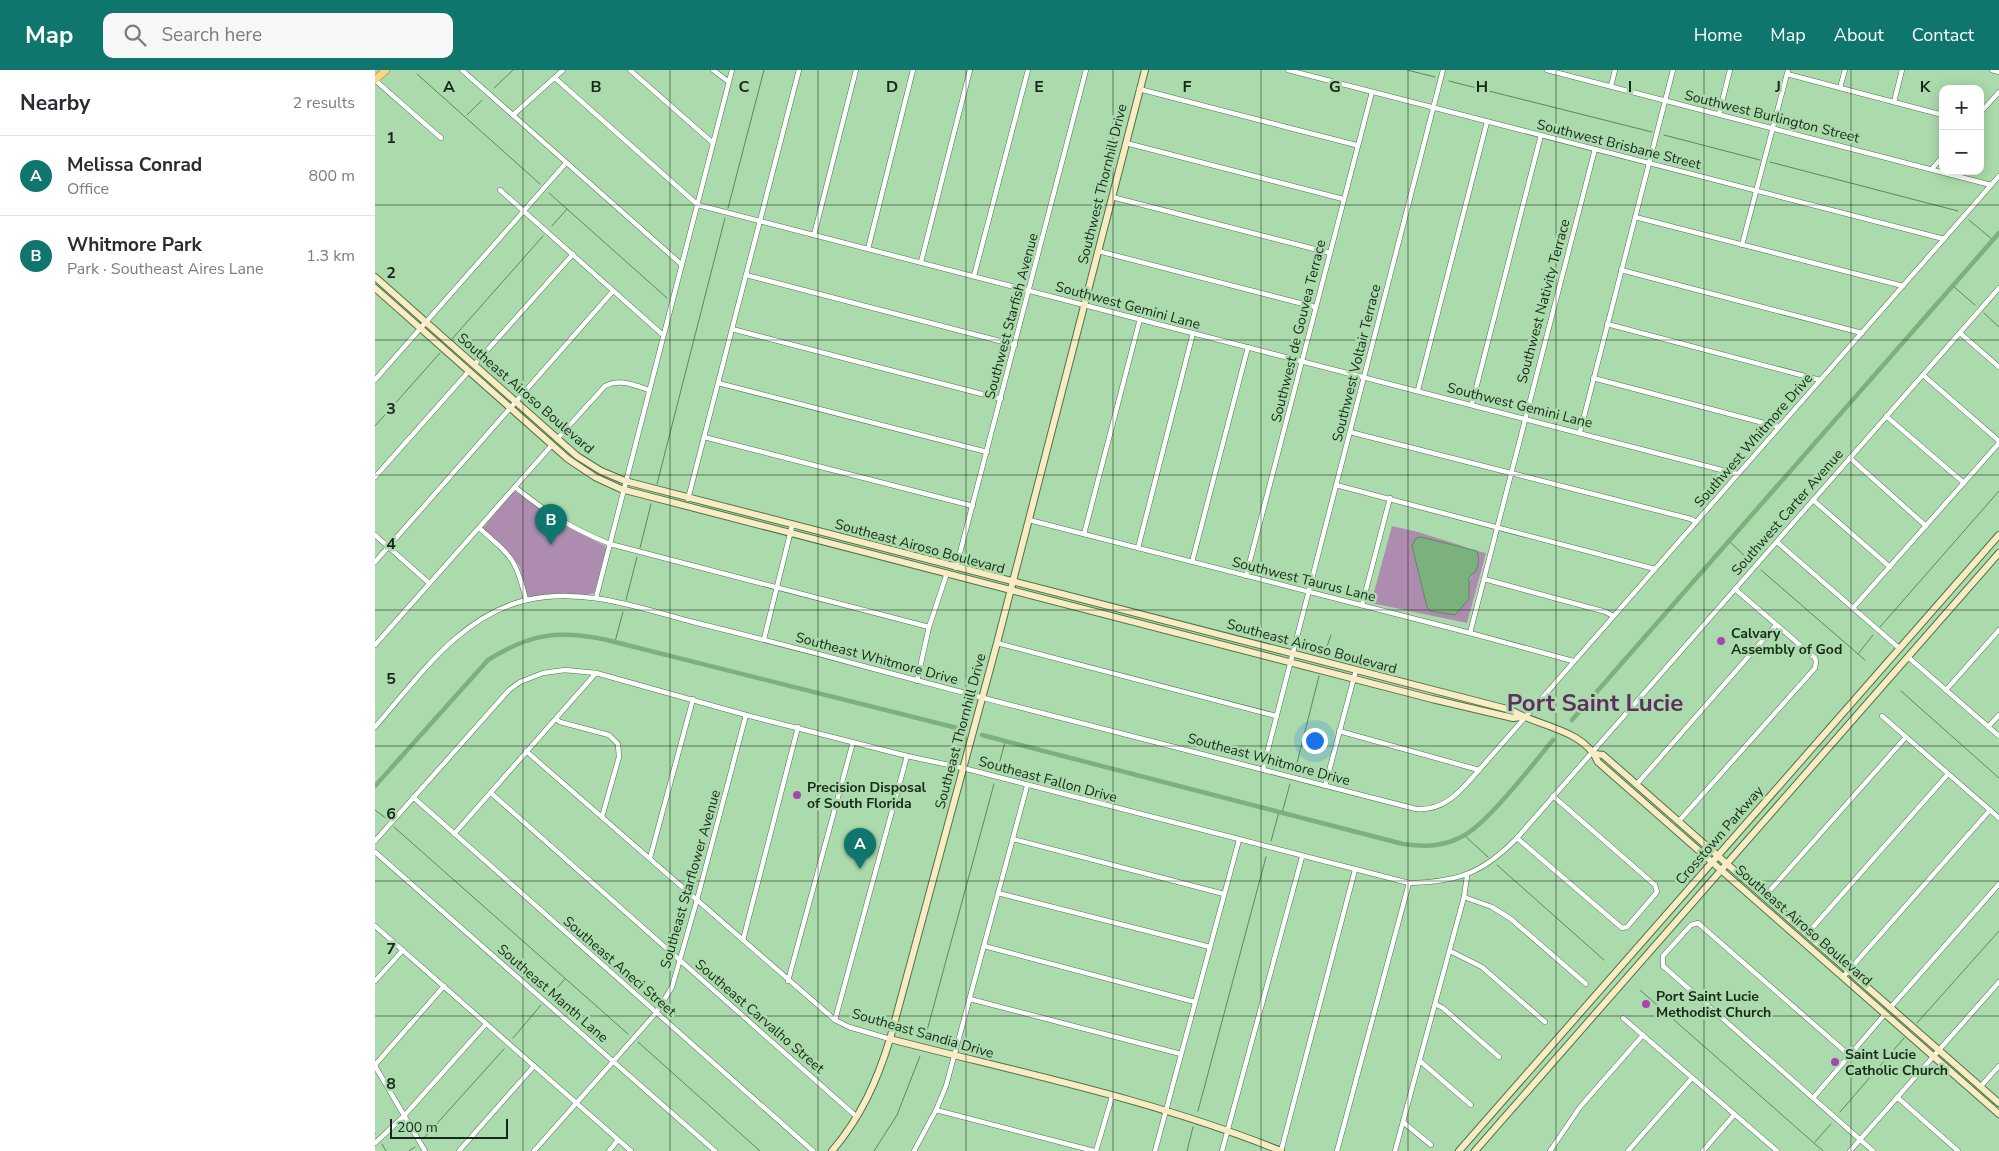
<!DOCTYPE html>
<meta charset="utf-8">
<style>
body{margin:0;font-family:"Nunito Sans",sans-serif;background:#f7f7f7;color:#2b2b33}
.controls{position:absolute;right:15px;top:15px;display:grid;overflow:hidden;border-radius:10px;box-shadow:0 2px 12px #0003}
.controls button{width:45px;height:45px;display:grid;place-items:center;padding:0;border:0;border-bottom:1px solid #e1e1e2;background:#fff;color:#2b2b33;font:25px sans-serif}
.scale{position:absolute;left:15px;bottom:12px;width:118px;box-sizing:border-box;padding-left:5px;border:2px solid #172918;border-top:0;font-size:14px;line-height:18px;white-space:nowrap;color:#172918;-webkit-text-stroke:4px #abdaac;paint-order:stroke}
.you{position:absolute;left:939px;top:670px;width:18px;height:18px;margin:-12px;border:4px solid #fff;border-radius:50%;background:#1a73e8;box-shadow:0 0 0 8px #1a73e833}
.badge{display:grid;place-items:center;width:32px;height:32px;border-radius:50%;background:#0f766e;color:#fff;font-size:16px;font-weight:700}
.pin{position:absolute;translate:-50% -41px;filter:drop-shadow(0 1px 2px #0008)}
.pin::after{content:'';position:absolute;top:26px;width:18px;height:15px;background:inherit;clip-path:polygon(0 0,100% 0,50% 100%)}
.list{margin:0;padding:0;list-style:none}
h2{display:flex;justify-content:space-between;align-items:center;height:65px;margin:0;padding:0 20px;font-size:21px}
h2 small{font-size:16px;font-weight:400;color:#7c7c81}
.list li{display:grid;grid-template-columns:32px 1fr auto;gap:15px;align-items:center;box-sizing:border-box;height:80px;padding:0 20px;border-top:1px solid #e1e1e2}
.list b{display:block;font-size:19px;white-space:nowrap}
.list p{margin:0;font-size:16px;white-space:nowrap;color:#7c7c81}
.list em{font-size:16px;font-style:normal;color:#7c7c81}
.icon{flex:none;width:28px;height:28px;fill:none;stroke:currentColor;stroke-width:2;stroke-linecap:round;stroke-linejoin:round}
.map{position:relative;flex:none;width:1624px;height:1081px;overflow:hidden}
header{display:flex;align-items:center;gap:30px;box-sizing:border-box;height:70px;padding:0 25px;background:#0f766e;color:#fff}
header strong{font-size:24px}
nav{display:flex;gap:28px;margin-inline-start:auto;font-size:18px}
.search{width:350px;height:45px;background:#f7f7f7;display:flex;align-items:center;gap:12px;box-sizing:border-box;padding:0 18px;border-radius:10px;color:#7c7c81;font-size:19px}
main{display:flex}
aside{flex:1;background:#fff}
.map>svg:first-child{display:block}
</style>
<header>
<strong>Map</strong>
<div class="search"><svg class="icon" aria-label="search" viewBox="0 0 24 24"><circle cx="10" cy="10" r="6"/><path d="M15 15l6 6"/></svg>Search here</div>
<nav><a>Home</a><a>Map</a><a>About</a><a>Contact</a></nav>
</header>
<main>
<aside>
<h2>Nearby<small>2 results</small></h2>
<ul class="list">
<li><span class="badge">A</span><div><b>Melissa Conrad</b><p>Office</p></div><em>800 m</em></li>
<li><span class="badge">B</span><div><b>Whitmore Park</b><p>Park · Southeast Aires Lane</p></div><em>1.3 km</em></li>
</ul>
</aside>
<div class="map">
<svg width="1624" height="1081" viewBox="0 0 1624 1081">
<rect width="100%" height="100%" fill="#abdaac"/>
<g fill="#ae8caf">
<polygon points="141,422 188,455 230,476 231,480 219,523 212,525 184,523 155,527 152,525 145,497 137,486 108,458 137,423"/>
<path d="M1017,456L1043,462L1094,478L1060,471L1037,476L1052,537L1093,517C1096,500 1107,501 1102,481L1111,483L1092,553L996,533Z"/>
</g>
<path fill="#7bb17c" stroke="#5d885e" d="M1046,467L1102,481C1105,493 1104,499 1094,508V529L1080,545L1055,541L1052,537L1037,476L1041,468Z"/>
<g fill="none" stroke-linecap="round" stroke-linejoin="round">
<g stroke="#5d885e" stroke-width="1">
<polyline points="1032,0 1060,7"/>
<polyline points="42,4 165,114"/>
<polyline points="1074,11 1277,62"/>
<polyline points="119,18 138,0"/>
<polyline points="92,45 107,30"/>
<polyline points="1289,65 1385,90"/>
<polyline points="1395,92 1583,141"/>
<polyline points="174,123 292,228"/>
<polyline points="353,138 389,0"/>
<polyline points="1594,150 1618,170"/>
<polyline points="177,156 192,139"/>
<polyline points="1578,216 1600,235"/>
<polyline points="1609,243 1624,257"/>
<polyline points="77,269 168,166"/>
<polyline points="0,356 65,283"/>
<polyline points="282,414 350,148"/>
<polyline points="1354,471 1374,490"/>
<polyline points="265,478 276,434"/>
<polyline points="1386,500 1490,590"/>
<polyline points="251,530 262,487"/>
<polyline points="1505,557 1624,421"/>
<polyline points="240,572 248,542"/>
<polyline points="1483,584 1498,565"/>
<polyline points="949,585 956,565"/>
<polyline points="1526,621 1624,708"/>
<polyline points="921,697 944,606"/>
<polyline points="623,698 630,672"/>
<polyline points="0,740 12,749"/>
<polyline points="907,743 915,714"/>
<polyline points="19,757 253,964"/>
<polyline points="1090,766 1113,787"/>
<polyline points="896,771 904,742"/>
<polyline points="1122,795 1229,890"/>
<polyline points="1265,920 1448,1081"/>
<polyline points="173,928 190,909"/>
<polyline points="1542,953 1624,861"/>
<polyline points="138,968 166,935"/>
<polyline points="550,968 619,714"/>
<polyline points="263,972 385,1081"/>
<polyline points="823,1041 891,787"/>
<polyline points="1465,1042 1529,968"/>
<polyline points="0,1063 0,1064"/>
<polyline points="49,1068 129,979"/>
<polyline points="1440,1072 1456,1054"/>
<polyline points="7,1074 11,1081"/>
<polyline points="34,1081 40,1077"/>
<polyline points="499,1081 522,1045 545,986"/>
<polyline points="812,1081 818,1057"/>
</g>
<g stroke="#7bb17c" stroke-width="4.5">
<polyline points="1197,650 1624,163"/>
<path d="M607,665L1028,774C1050,777 1068,777 1088,766C1113,753 1158,694 1178,670"/>
<path d="M0,716L113,590C156,563 184,560 232,570L590,660"/>
</g>
<g stroke="#49744b" stroke-width="5.5">
<g id="street">
<polyline points="87,0 307,195"/>
<polyline points="255,0 338,73"/>
<polyline points="338,0 354,12"/>
<polyline points="913,0 1569,169"/>
<polyline points="1172,0 1616,115"/>
<polyline points="1617,0 1624,2"/>
<polyline points="1412,4 1568,45"/>
<polyline points="180,8 323,135 1362,404"/>
<polyline points="0,10 66,68"/>
<polyline points="1236,16 1240,0"/>
<polyline points="1465,18 1470,0"/>
<polyline points="764,19 981,75"/>
<polyline points="1519,32 1527,0"/>
<polyline points="1605,43 1624,22"/>
<polyline points="1344,44 1355,0"/>
<polyline points="138,45 188,0"/>
<polyline points="751,73 968,129"/>
<polyline points="1557,99 1568,86"/>
<polyline points="125,120 288,265"/>
<polyline points="737,127 955,183"/>
<polyline points="1260,147 1528,216"/>
<polyline points="439,165 481,0"/>
<polyline points="1367,175 1413,0"/>
<polyline points="493,179 538,0"/>
<polyline points="723,181 940,237"/>
<polyline points="546,192 595,0"/>
<polyline points="1246,200 1487,263"/>
<polyline points="371,205 640,275"/>
<polyline points="599,206 653,0"/>
<polyline points="1232,254 1445,310"/>
<polyline points="357,259 626,329"/>
<polyline points="1585,263 1624,297"/>
<polyline points="99,295 198,184"/>
<polyline points="1548,305 1624,371"/>
<polyline points="1218,308 1404,357"/>
<polyline points="0,310 191,93"/>
<polyline points="343,313 612,382"/>
<polyline points="1043,320 1112,52"/>
<polyline points="1097,334 1166,65"/>
<polyline points="1511,346 1589,413"/>
<polyline points="975,362 1316,449 1321,452"/>
<polyline points="1205,362 1298,0"/>
<polyline points="329,367 598,436"/>
<path d="M182,369L230,316C245,308 259,315 274,320"/>
<polyline points="1475,388 1551,456"/>
<polyline points="0,407 94,301"/>
<polyline points="961,415 1280,499"/>
<path d="M140,417C172,443 196,458 235,474L554,557"/>
<polyline points="313,429 424,0"/>
<polyline points="1438,430 1515,497"/>
<polyline points="654,450 1095,563 1198,591"/>
<path d="M104,458C136,486 141,488 151,530"/>
<polyline points="709,464 765,249"/>
<polyline points="0,465 54,513"/>
<polyline points="1402,472 1524,578"/>
<polyline points="763,478 818,263"/>
<polyline points="0,492 238,221"/>
<polyline points="817,492 873,277"/>
<polyline points="581,498 711,0"/>
<polyline points="871,506 997,22"/>
<polyline points="1109,509 1231,542 1238,546"/>
<polyline points="221,528 357,0"/>
<polyline points="987,535 1015,428"/>
<polyline points="1478,538 1624,373"/>
<polyline points="1095,563 1220,79"/>
<polyline points="389,569 417,456"/>
<polyline points="622,573 901,646"/>
<polyline points="0,575 177,375"/>
<polyline points="1533,587 1624,666"/>
<polyline points="542,611 554,557 572,503"/>
<polyline points="1571,620 1624,560"/>
<polyline points="1507,646 1624,748"/>
<polyline points="181,649 185,652 234,665 243,674 244,687 227,747"/>
<path d="M0,657C43,608 85,545 152,530C208,517 264,538 318,552C379,567 441,583 503,600C682,648 862,693 1041,739C1071,741 1086,720 1104,700L1624,106"/>
<polyline points="1613,657 1624,645"/>
<polyline points="964,661 1104,700"/>
<polyline points="151,681 460,950 474,957 515,969"/>
<polyline points="888,699 1068,0"/>
<polyline points="1262,714 1401,555"/>
<polyline points="950,716 981,600"/>
<polyline points="116,723 482,1047"/>
<polyline points="38,727 438,1081"/>
<polyline points="1304,751 1440,598 1441,592 1440,588 1360,519"/>
<polyline points="79,764 221,603"/>
<polyline points="1142,768 1247,858 1252,857 1282,822 1280,815 1178,726"/>
<polyline points="638,769 849,824"/>
<path d="M0,771L134,620L145,612L168,603L190,600L221,603L371,645L532,686L588,698L1034,813C1083,812 1108,803 1142,768L1624,218"/>
<polyline points="0,782 340,1081"/>
<polyline points="275,788 318,629"/>
<polyline points="623,823 835,877"/>
<polyline points="1390,826 1531,667"/>
<polyline points="1089,827 1117,837 1136,849 1211,914"/>
<polyline points="0,856 256,1081"/>
<polyline points="1432,864 1573,704"/>
<polyline points="368,870 423,657"/>
<polyline points="609,876 820,932"/>
<polyline points="1075,881 1107,897 1170,952"/>
<polyline points="1468,907 1615,740"/>
<polyline points="0,911 28,880"/>
<polyline points="413,911 478,672"/>
<polyline points="595,929 806,984"/>
<polyline points="1060,934 1068,938 1124,987"/>
<polyline points="1516,937 1624,814"/>
<polyline points="1248,948 1402,1081"/>
<polyline points="460,950 532,686"/>
<polyline points="1474,985 1323,853 1316,855 1288,886 1288,896 1498,1081"/>
<polyline points="1045,991 1096,1035"/>
<polyline points="0,995 69,916"/>
<polyline points="0,996 50,1081"/>
<polyline points="1606,1016 1624,996"/>
<polyline points="1522,1027 1583,1081"/>
<polyline points="1438,1028 1510,944"/>
<polyline points="561,1040 719,1081"/>
<polyline points="1028,1052 1056,1075"/>
<polyline points="0,1073 29,1046 111,954"/>
<polyline points="84,1081 159,996"/>
<polyline points="159,1081 281,943 297,917 322,830 371,645"/>
<polyline points="234,1081 243,1070"/>
<polyline points="539,1081 561,1040 571,1016 652,716"/>
<polyline points="721,1081 737,1027"/>
<polyline points="780,1081 864,770"/>
<polyline points="847,1081 927,787"/>
<polyline points="906,1081 980,800"/>
<polyline points="962,1081 1034,813"/>
<polyline points="1020,1081 1089,827 1092,806"/>
<polyline points="1175,1081 1205,1037 1268,965"/>
<polyline points="1253,1081 1317,1008"/>
<polyline points="1328,1081 1359,1045"/>
<polyline points="1475,1081 1624,912"/>
</g>
</g>
<g stroke="#49744b" stroke-width="8">
<g id="secondary">
<path d="M0,207L202,386L226,401L250,411L1136,640C1164,657 1209,659 1223,692L1624,1044"/>
<polyline points="0,218 193,389 220,407 246,419 1057,629 1138,648 1146,647"/>
<polyline points="1220,684 1228,685 1624,1033"/>
<path d="M515,969C646,1003 780,1030 906,1081"/>
<path d="M457,1081C486,1047 502,1011 515,969L622,573L770,0"/>
<polyline points="1084,1081 1624,465"/>
<polyline points="1100,1081 1624,483"/>
</g>
</g>
<g stroke="#a5892c" stroke-width="8">
<polyline id="primary" points="0,10 11,0"/>
</g>
<use href="#street" stroke="#fff" stroke-width="4.5"/>
<use href="#secondary" stroke="#fbebc3" stroke-width="6"/>
<use href="#primary" stroke="#f7d786" stroke-width="7"/>
</g>
<path fill="none" stroke="#172918" stroke-width="1" stroke-opacity="0.55" d="M148,0V1081M295,0V1081M443,0V1081M591,0V1081M738,0V1081M886,0V1081M1033,0V1081M1181,0V1081M1329,0V1081M1476,0V1081M0,135H1624M0,270H1624M0,405H1624M0,540H1624M0,676H1624M0,811H1624M0,946H1624"/>
<g fill="#a746ad" stroke="#abdaac" stroke-width="2">
<circle cx="1346" cy="571" r="5"/>
<circle cx="422" cy="725" r="5"/>
<circle cx="1271" cy="934" r="5"/>
<circle cx="1460" cy="992" r="5"/>
</g>
<g text-anchor="middle" stroke-width="5" stroke-linejoin="round" paint-order="stroke">
<g font-size="14" fill="#172918" stroke="#abdaac">
<text transform="translate(1397 46) rotate(14)" y="5">Southwest Burlington Street</text>
<text transform="translate(1244 74) rotate(14)" y="5">Southwest Brisbane Street</text>
<text transform="translate(727 114) rotate(-76)" y="5">Southwest Thornhill Drive</text>
<text transform="translate(1168 231) rotate(-75)" y="5">Southwest Nativity Terrace</text>
<text transform="translate(753 235) rotate(15)" y="5">Southwest Gemini Lane</text>
<text transform="translate(636 246) rotate(-75)" y="5">Southwest Starfish Avenue</text>
<text transform="translate(923 261) rotate(-76)" y="5">Southwest de Gouvea Terrace</text>
<text transform="translate(981 293) rotate(-76)" y="5">Southwest Voltair Terrace</text>
<text transform="translate(151 323) rotate(41)" y="5">Southeast Airoso Boulevard</text>
<text transform="translate(1145 335) rotate(14)" y="5">Southwest Gemini Lane</text>
<text transform="translate(1378 370) rotate(-49)" y="5">Southwest Whitmore Drive</text>
<text transform="translate(1412 442) rotate(-49)" y="5">Southwest Carter Avenue</text>
<text transform="translate(545 476) rotate(15)" y="5">Southeast Airoso Boulevard</text>
<text transform="translate(929 509) rotate(14)" y="5">Southwest Taurus Lane</text>
<text transform="translate(937 576) rotate(15)" y="5">Southeast Airoso Boulevard</text>
<text transform="translate(502 588) rotate(15)" y="5">Southeast Whitmore Drive</text>
<text transform="translate(585 661) rotate(-75)" y="5">Southeast Thornhill Drive</text>
<text transform="translate(894 689) rotate(15)" y="5">Southeast Whitmore Drive</text>
<text transform="translate(673 709) rotate(15)" y="5">Southeast Fallon Drive</text>
<text transform="translate(1344 765) rotate(-49)" y="5">Crosstown Parkway</text>
<text transform="translate(315 809) rotate(-74)" y="5">Southeast Starflower Avenue</text>
<text transform="translate(1429 855) rotate(41)" y="5">Southeast Airoso Boulevard</text>
<text transform="translate(245 896) rotate(41)" y="5">Southeast Aneci Street</text>
<text transform="translate(178 923) rotate(41)" y="5">Southeast Manth Lane</text>
<text transform="translate(385 946) rotate(41)" y="5">Southeast Carvalho Street</text>
<text transform="translate(548 963) rotate(16)" y="5">Southeast Sandia Drive</text>
</g>
<g font-size="14" font-weight="bold" fill="#172918" stroke="#abdaac" text-anchor="start">
<text x="1356" y="568">Calvary<tspan x="1356" dy="16">Assembly of God</tspan></text>
<text x="432" y="722">Precision Disposal<tspan x="432" dy="16">of South Florida</tspan></text>
<text x="1281" y="931">Port Saint Lucie<tspan x="1281" dy="16">Methodist Church</tspan></text>
<text x="1470" y="989">Saint Lucie<tspan x="1470" dy="16">Catholic Church</tspan></text>
</g>
<g font-size="24" font-weight="bold" fill="#5f2f62" stroke="#abdaac">
<text x="1220" y="641">Port Saint Lucie</text>
</g>
</g>
<g font-size="16" text-anchor="middle" font-weight="bold" fill="#172918" stroke="#abdaac" stroke-width="5" stroke-linejoin="round" paint-order="stroke">
<text x="74" y="22">A</text>
<text x="221" y="22">B</text>
<text x="369" y="22">C</text>
<text x="517" y="22">D</text>
<text x="664" y="22">E</text>
<text x="812" y="22">F</text>
<text x="960" y="22">G</text>
<text x="1107" y="22">H</text>
<text x="1255" y="22">I</text>
<text x="1403" y="22">J</text>
<text x="1550" y="22">K</text>
<text x="16" y="73">1</text>
<text x="16" y="208">2</text>
<text x="16" y="344">3</text>
<text x="16" y="479">4</text>
<text x="16" y="614">5</text>
<text x="16" y="749">6</text>
<text x="16" y="884">7</text>
<text x="16" y="1019">8</text>
</g>
</svg>
<div class="controls">
<button>+</button>
<button>−</button>
</div>
<div class="scale">200 m</div>
<div class="you"></div>
<div class="pin badge" style="left:485px;top:799px">A</div>
<div class="pin badge" style="left:176px;top:475px">B</div>
</div>
</main>
